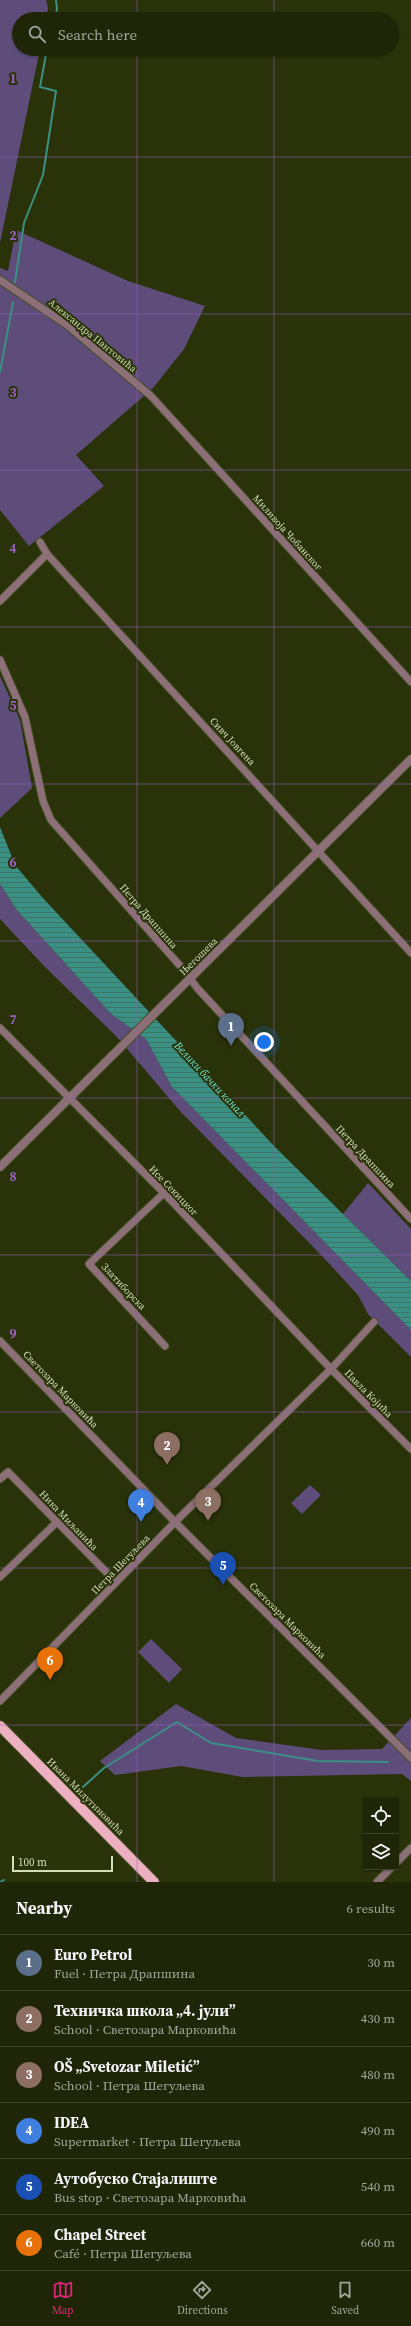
<!DOCTYPE html>
<meta charset="utf-8">
<style>
body{margin:0;font-family:"Source Serif 4",serif;background:#2c3215;color:#f1f3f6}
.controls{position:absolute;right:12px;bottom:12px;display:grid;overflow:hidden;border-radius:0px;box-shadow:0 1px 3px #0004}
.controls button{width:36px;height:36px;display:grid;place-items:center;padding:0;border:0;border-bottom:1px solid #3c4328;background:#1f2607;color:#f1f3f6;font:20px sans-serif}
.scale{position:absolute;left:12px;bottom:10px;width:101px;box-sizing:border-box;padding-left:4px;border:2px solid #d2deb8;border-top:0;font-size:11px;line-height:14px;white-space:nowrap;color:#d2deb8;-webkit-text-stroke:3px #293209;paint-order:stroke}
.you{position:absolute;left:264px;top:1042px;width:14px;height:14px;margin:-10px;border:3px solid #fff;border-radius:50%;background:#1a73e8;box-shadow:0 0 0 6px #1a73e833}
.badge{display:grid;place-items:center;width:26px;height:26px;border-radius:50%;background:#db2777;color:#fff;font-size:13px;font-weight:700}
.pin{position:absolute;translate:-50% -33px;filter:drop-shadow(0 1px 2px #0008)}
.pin::after{content:'';position:absolute;top:21px;width:14px;height:12px;background:inherit;clip-path:polygon(0 0,100% 0,50% 100%)}
.list{margin:0;padding:0;list-style:none}
h2{display:flex;justify-content:space-between;align-items:center;height:52px;margin:0;padding:0 16px;font-size:17px}
h2 small{font-size:13px;font-weight:400;color:#a1a59b}
.list li{display:grid;grid-template-columns:26px 1fr auto;gap:12px;align-items:center;box-sizing:border-box;height:56px;padding:0 16px;border-top:1px solid #3c4328}
.list b{display:block;font-size:15px;white-space:nowrap}
.list p{margin:0;font-size:13px;white-space:nowrap;color:#a1a59b}
.list em{font-size:13px;font-style:normal;color:#a1a59b}
.icon{flex:none;width:22px;height:22px;fill:none;stroke:currentColor;stroke-width:2;stroke-linecap:round;stroke-linejoin:round}
.map{position:relative;flex:none;width:411px;height:1882px;overflow:hidden}
.search{position:absolute;background:#1f2607;box-shadow:0 1px 3px #0004;left:12px;right:12px;top:12px;height:44px;display:flex;align-items:center;gap:10px;box-sizing:border-box;padding:0 14px;border-radius:22px;color:#a1a59b;font-size:15px}
.sheet{height:388px;background:#1f2607}
nav{display:flex;justify-content:space-around;align-items:center;box-sizing:border-box;height:56px;border-top:1px solid #3c4328;background:#1f2607;font-size:11px;color:#a1a59b}
nav a{display:grid;justify-items:center;gap:2px}
nav .on{color:#db2777}
.map>svg:first-child{display:block}
</style>
<div class="map">
<svg width="411" height="1882" viewBox="0 0 411 1882">
<defs>
<pattern id="water-rules" width="6" height="5" patternUnits="userSpaceOnUse"><rect width="6" height="5" fill="#3a9082"/><path d="M0 2.5h6" fill="none" stroke="#3c7568"/></pattern>
</defs>
<rect width="100%" height="100%" fill="#293209"/>
<g fill="#5e4d7a">
<polygon points="0,0 46,0 48,8 46,19 19,19 19,49 40,49 0,243"/>
<polygon points="16,230 128,281 205,306 184,349 153,388 76,455 104,486 29,546 0,510 0,268 8,271"/>
<polygon points="0,676 20,720 32,788 0,818"/>
<polygon points="0,884 16,909 111,1014 146,1039 172,1087 411,1330 411,1357 368,1314 358,1295 323,1257 180,1111 117,1037 44,966 0,919"/>
<polygon points="368,1183 411,1229 411,1281 343,1214"/>
<polygon points="310,1485 321,1495 302,1514 291,1503"/>
<polygon points="151,1639 182,1669 169,1683 138,1652"/>
<polygon points="176,1704 236,1738 322,1750 382,1749 411,1718 411,1781 402,1774 243,1777 181,1766 115,1775 100,1761"/>
</g>
<polygon fill="url(#water-rules)" points="0,827 15,865 42,897 275,1147 411,1281 411,1330 172,1087 146,1039 111,1014 16,909 0,884"/>
<g fill="none" stroke-linecap="round" stroke-linejoin="round">
<g stroke="#3a9082" stroke-width="2">
<polyline points="55,19 57,9 56,0"/>
<polyline points="15,282 24,223 43,175 56,91 40,87 47,49"/>
<polyline points="0,372 13,302"/>
<polyline points="83,1787 104,1768 177,1722 211,1743 318,1761 388,1762"/>
<polyline points="0,1882 4,1880"/>
</g>
<g stroke="#444e25" stroke-width="9">
<g id="minor">
<polyline points="0,280 67,325 151,396 411,682"/>
<polyline points="40,542 47,554 411,953"/>
<polyline points="0,601 47,554"/>
<polyline points="0,660 25,717 43,801 51,820 182,968 198,989 411,1219"/>
<polyline points="0,1028 164,1193 331,1369 411,1449"/>
<polyline points="164,1193 89,1264 165,1346"/>
<polyline points="0,1341 175,1522 411,1758"/>
<polyline points="0,1479 8,1472 116,1582"/>
<polyline points="0,1577 57,1522"/>
<polyline points="0,1701 175,1522 331,1369 374,1322"/>
<polyline points="396,1863 411,1848"/>
<polyline points="377,1882 392,1867"/>
</g>
</g>
<g stroke="#444e25" stroke-width="10">
<polyline id="tertiary" points="0,1167 411,759"/>
</g>
<g stroke="#444e25" stroke-width="12">
<polyline id="primary" points="0,1726 154,1882"/>
</g>
<use href="#minor" stroke="#8c6f77" stroke-width="7"/>
<use href="#tertiary" stroke="#8c6f77" stroke-width="8"/>
<use href="#primary" stroke="#ecb0c0" stroke-width="10"/>
</g>
<path fill="none" stroke="#9561bd" stroke-width="1" stroke-opacity="0.55" d="M137,0V19M274,0V19M137,49V1882M274,49V1882M0,157H411M0,314H411M0,470H411M0,627H411M0,784H411M0,941H411M0,1098H411M0,1255H411M0,1412H411M0,1568H411M0,1725H411"/>
<g text-anchor="middle" stroke-width="4" stroke-linejoin="round" paint-order="stroke">
<g font-size="10" fill="#d2deb8" stroke="#293209">
<text transform="translate(93 335) rotate(39)" y="4">Александра Пантовића</text>
<text transform="translate(288 532) rotate(48)" y="4">Миливоја Чобанског</text>
<text transform="translate(233 741) rotate(47)" y="4">Сивч Јовгена</text>
<text transform="translate(149 916) rotate(49)" y="4">Петра Драпшина</text>
<text transform="translate(198 956) rotate(-45)" y="4">Његошева</text>
<text transform="translate(366 1156) rotate(47)" y="4">Петра Драпшина</text>
<text transform="translate(174 1190) rotate(46)" y="4">Исе Секицког</text>
<text transform="translate(124 1286) rotate(47)" y="4">Златиборска</text>
<text transform="translate(61 1389) rotate(46)" y="4">Светозара Марковића</text>
<text transform="translate(369 1393) rotate(45)" y="4">Павла Којића</text>
<text transform="translate(69 1520) rotate(46)" y="4">Ника Миљанића</text>
<text transform="translate(120 1564) rotate(-46)" y="4">Петра Шегуљева</text>
<text transform="translate(288 1620) rotate(45)" y="4">Светозара Марковића</text>
<text transform="translate(86 1796) rotate(45)" y="4">Ивана Милутиновића</text>
</g>
<g font-size="11" font-style="italic" fill="#6fead6" stroke="#293209">
<text transform="translate(210 1079) rotate(47)" y="4">Велики бачки канал</text>
</g>
</g>
<g font-size="13" text-anchor="middle" font-weight="bold" fill="#9561bd" stroke="#293209" stroke-width="4" stroke-linejoin="round" paint-order="stroke">
<text x="13" y="83">1</text>
<text x="13" y="240">2</text>
<text x="13" y="397">3</text>
<text x="13" y="553">4</text>
<text x="13" y="710">5</text>
<text x="13" y="867">6</text>
<text x="13" y="1024">7</text>
<text x="13" y="1181">8</text>
<text x="13" y="1338">9</text>
</g>
</svg>
<div class="controls">
<button><svg class="icon" aria-label="locate" viewBox="0 0 24 24"><circle cx="12" cy="12" r="6"/><path d="M12 2v4M12 18v4M2 12h4M18 12h4"/></svg></button>
<button><svg class="icon" aria-label="layers" viewBox="0 0 24 24"><path d="M12 4l9 5-9 5-9-5zM3 14l9 5 9-5"/></svg></button>
</div>
<div class="scale">100 m</div>
<div class="you"></div>
<div class="pin badge" style="left:231px;top:1046px;background:#5c6f8a">1</div>
<div class="pin badge" style="left:167px;top:1465px;background:#8d6e63">2</div>
<div class="pin badge" style="left:208px;top:1521px;background:#8d6e63">3</div>
<div class="pin badge" style="left:141px;top:1522px;background:#3f7fe0">4</div>
<div class="pin badge" style="left:223px;top:1585px;background:#1a4fb4">5</div>
<div class="pin badge" style="left:50px;top:1680px;background:#e8710a">6</div>
<div class="search"><svg class="icon" aria-label="search" viewBox="0 0 24 24"><circle cx="10" cy="10" r="6"/><path d="M15 15l6 6"/></svg>Search here</div>
</div>
<section class="sheet">
<h2>Nearby<small>6 results</small></h2>
<ul class="list">
<li><span class="badge" style="background:#5c6f8a">1</span><div><b>Euro Petrol</b><p>Fuel · Петра Драпшина</p></div><em>30 m</em></li>
<li><span class="badge" style="background:#8d6e63">2</span><div><b>Техничка школа „4. јули”</b><p>School · Светозара Марковића</p></div><em>430 m</em></li>
<li><span class="badge" style="background:#8d6e63">3</span><div><b>OŠ „Svetozar Miletić”</b><p>School · Петра Шегуљева</p></div><em>480 m</em></li>
<li><span class="badge" style="background:#3f7fe0">4</span><div><b>IDEA</b><p>Supermarket · Петра Шегуљева</p></div><em>490 m</em></li>
<li><span class="badge" style="background:#1a4fb4">5</span><div><b>Аутобуско Стајалиште</b><p>Bus stop · Светозара Марковића</p></div><em>540 m</em></li>
<li><span class="badge" style="background:#e8710a">6</span><div><b>Chapel Street</b><p>Café · Петра Шегуљева</p></div><em>660 m</em></li>
</ul>
</section>
<nav>
<a class="on"><svg class="icon" aria-label="map" viewBox="0 0 24 24"><path d="M3 6l6-2 6 2 6-2v14l-6 2-6-2-6 2zM9 4v14M15 6v14"/></svg>Map</a>
<a><svg class="icon" aria-label="directions" viewBox="0 0 24 24"><path d="M12 3l9 9-9 9-9-9zM9 14v-3h6M13 9l2 2-2 2"/></svg>Directions</a>
<a><svg class="icon" aria-label="saved" viewBox="0 0 24 24"><path d="M7 4h10v16l-5-4-5 4z"/></svg>Saved</a>
</nav>
